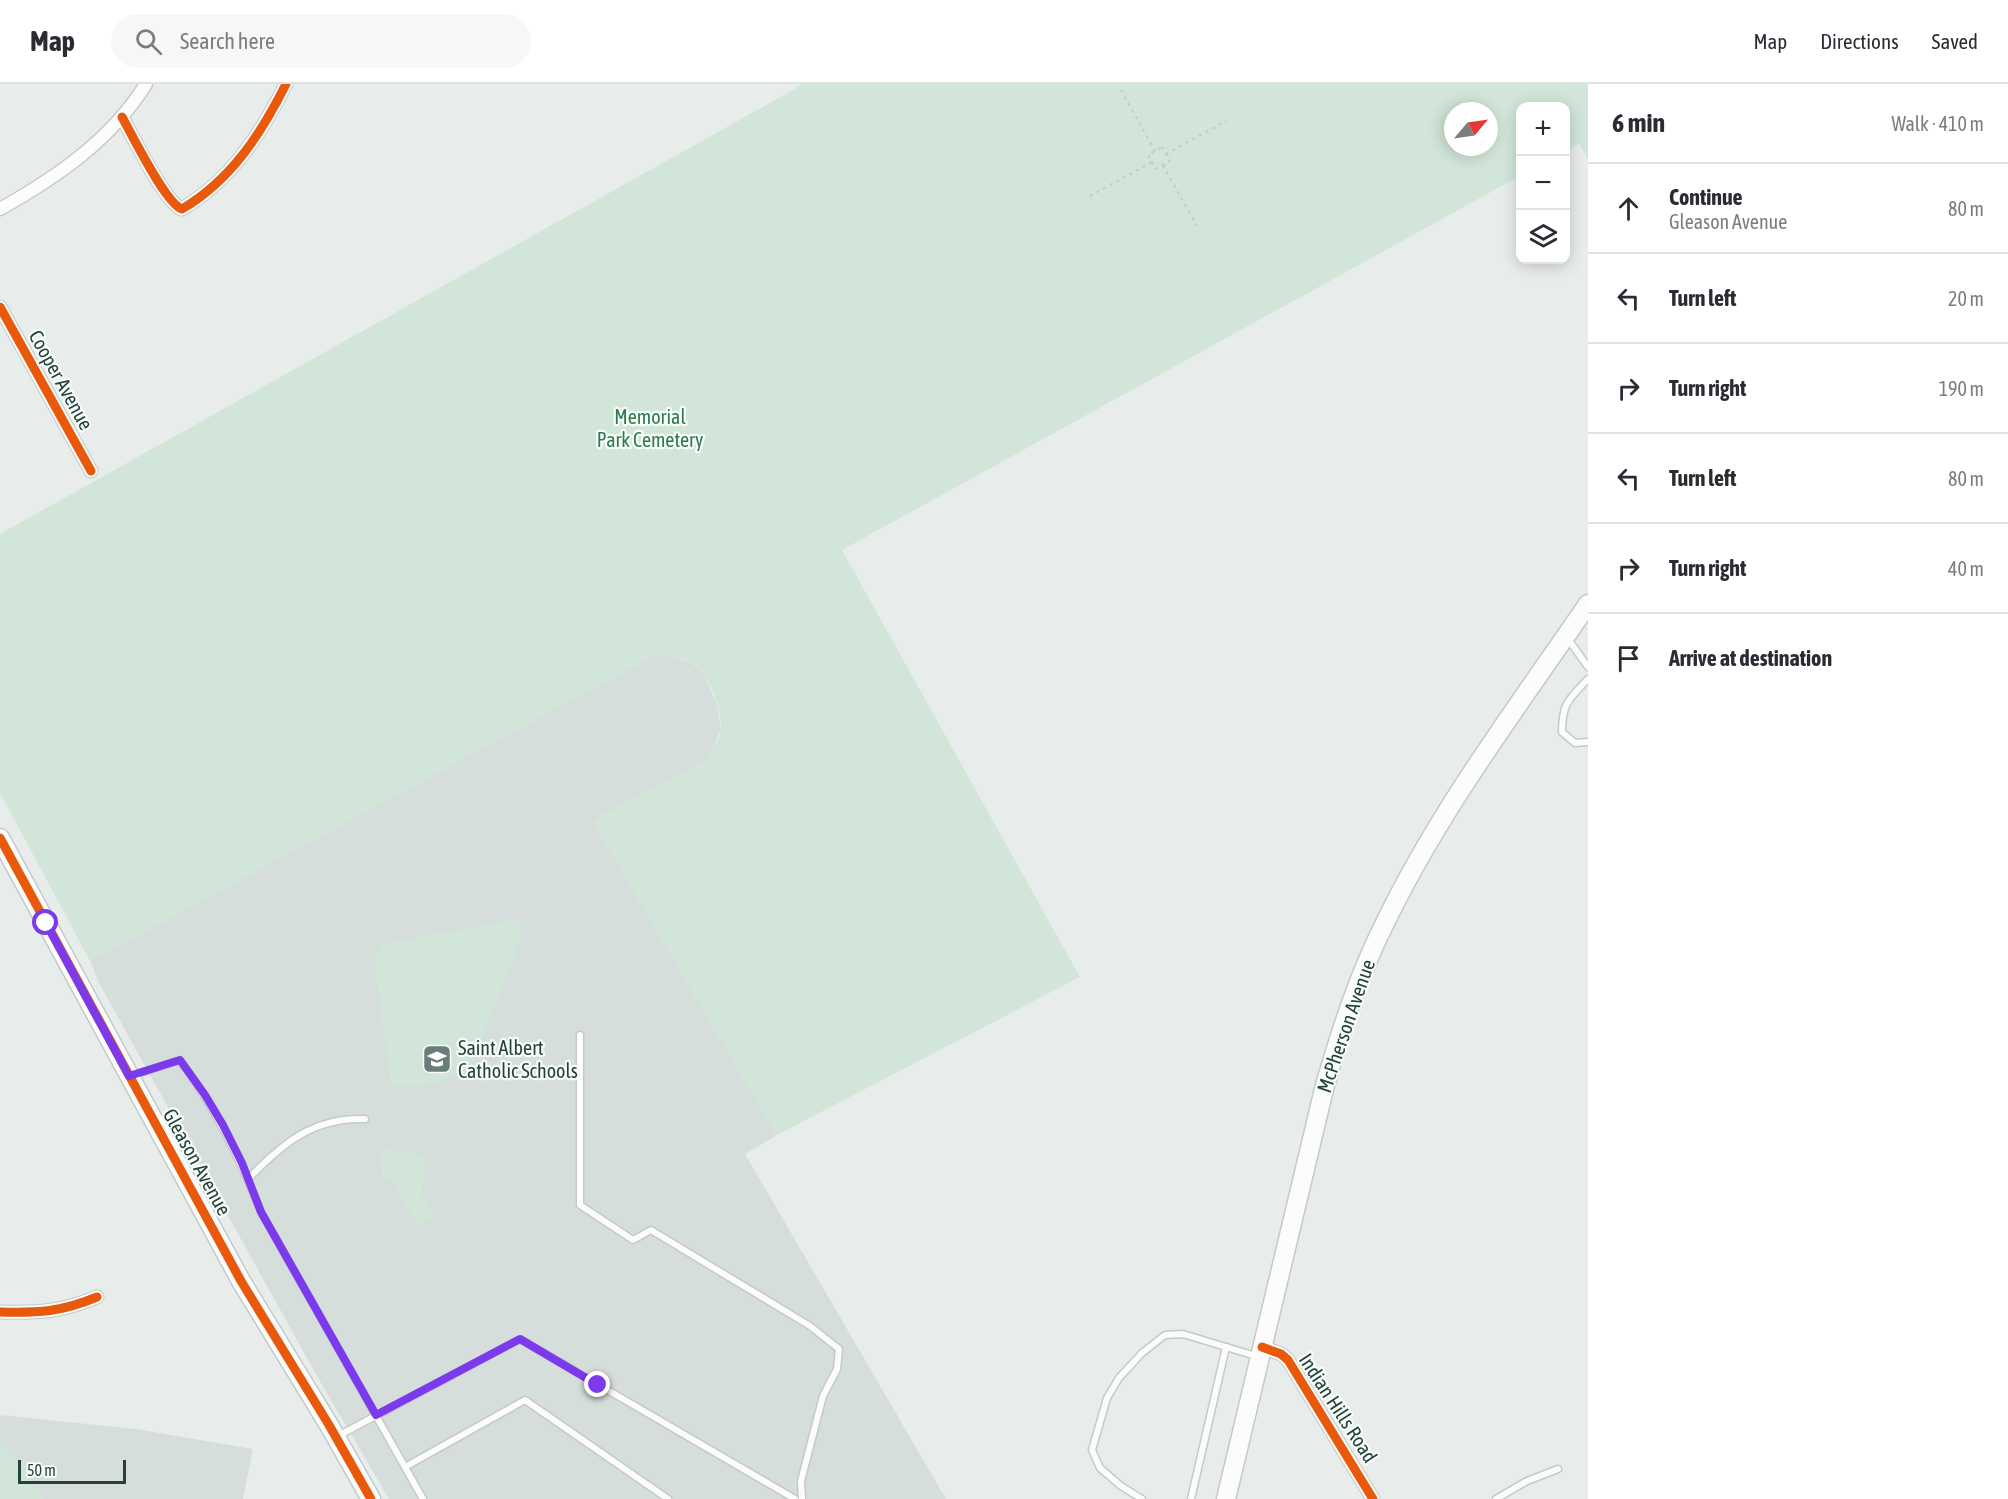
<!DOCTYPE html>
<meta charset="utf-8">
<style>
body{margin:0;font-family:"Asap Condensed",sans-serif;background:#f7f7f7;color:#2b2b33}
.controls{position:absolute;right:18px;top:18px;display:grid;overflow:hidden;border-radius:12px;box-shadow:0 3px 15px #0003}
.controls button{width:54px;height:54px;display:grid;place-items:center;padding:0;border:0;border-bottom:2px solid #e1e1e2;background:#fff;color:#2b2b33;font:30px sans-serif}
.compass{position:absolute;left:1444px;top:18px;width:54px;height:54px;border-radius:50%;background:#fff;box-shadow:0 3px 15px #0003;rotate:61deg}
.scale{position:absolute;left:18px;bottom:15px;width:108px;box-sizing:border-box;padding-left:6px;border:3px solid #24423a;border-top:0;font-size:16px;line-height:21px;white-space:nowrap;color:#24423a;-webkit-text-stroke:4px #f7fbf9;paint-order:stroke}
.stop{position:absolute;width:18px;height:18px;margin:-14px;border:4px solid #7c3aed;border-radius:50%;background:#fff}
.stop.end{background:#7c3aed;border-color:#fff;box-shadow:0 2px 6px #0008}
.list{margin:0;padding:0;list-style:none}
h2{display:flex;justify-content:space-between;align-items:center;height:78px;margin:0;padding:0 24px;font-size:26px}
h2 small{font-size:20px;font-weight:400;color:#7c7c81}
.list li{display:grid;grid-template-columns:39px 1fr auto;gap:18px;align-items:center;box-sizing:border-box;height:90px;padding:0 24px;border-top:2px solid #e1e1e2}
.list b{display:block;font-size:22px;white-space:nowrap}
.list p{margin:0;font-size:20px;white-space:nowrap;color:#7c7c81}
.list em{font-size:20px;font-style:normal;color:#7c7c81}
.icon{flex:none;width:33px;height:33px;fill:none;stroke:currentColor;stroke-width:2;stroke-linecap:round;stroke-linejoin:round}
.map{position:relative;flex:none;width:1588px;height:1415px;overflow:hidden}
header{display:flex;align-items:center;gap:36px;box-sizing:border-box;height:84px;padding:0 30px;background:#fff;border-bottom:2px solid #e1e1e2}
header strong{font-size:28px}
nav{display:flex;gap:33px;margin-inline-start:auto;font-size:21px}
.search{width:420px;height:54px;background:#f7f7f7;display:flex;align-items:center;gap:15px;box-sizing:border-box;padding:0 21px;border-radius:33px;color:#7c7c81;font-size:22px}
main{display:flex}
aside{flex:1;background:#fff}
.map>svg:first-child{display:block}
</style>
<header>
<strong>Map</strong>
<div class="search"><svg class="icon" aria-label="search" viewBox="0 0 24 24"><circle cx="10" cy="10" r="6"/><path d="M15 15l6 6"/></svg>Search here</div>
<nav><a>Map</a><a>Directions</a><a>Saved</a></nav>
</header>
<main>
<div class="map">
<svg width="1588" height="1415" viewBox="0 0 1588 1415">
<rect width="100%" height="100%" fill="#e8edeb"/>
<g fill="#d6dedb">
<polygon points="654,571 675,573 693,579 704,590 717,621 721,645 713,665 704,677 593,737 777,1051 745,1070 946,1415 389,1415 318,1294 99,899 90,877"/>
<polygon points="0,1331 136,1345 253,1365 243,1415 0,1415"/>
</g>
<g fill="#d1e6d8" fill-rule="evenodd">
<path d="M800,0H1588V75L1579,60L1566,67V22H1520V92L842,466L1080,893L777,1051L593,737L704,677C710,668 721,655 721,644C722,626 709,592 695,580C685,573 666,572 654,571L90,877L0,709V450L800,2ZM1453,27H1489V63H1453Z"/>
<path d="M519,835L521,854L473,977C453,999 419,1005 391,1001L374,872L383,860Z"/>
<polygon points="381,1064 426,1072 421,1110 434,1133 418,1142 390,1094 382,1094"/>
<path d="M0,1360C17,1376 33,1393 42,1415H0Z"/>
</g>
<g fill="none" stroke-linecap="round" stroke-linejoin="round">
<g stroke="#c5cac8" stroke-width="9">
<g id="lane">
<polyline points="1568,555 1588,583"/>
<path d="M1588,595C1569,615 1562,619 1562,648L1575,659L1588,658"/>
<polyline points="580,951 580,1121 633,1156 651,1146 810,1242 839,1265 837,1285 823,1312 801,1397 802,1415"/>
<path d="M131,992L180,976C216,1026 238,1070 261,1128L423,1415"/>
<path d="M248,1095C283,1060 312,1033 365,1035"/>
<polyline points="336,1353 520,1255 795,1415"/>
<polyline points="405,1383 525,1316 668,1415"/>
<polyline points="1142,1415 1121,1402 1100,1384 1092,1366 1107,1314 1119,1294 1142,1269 1165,1251 1183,1250 1259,1273"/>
<polyline points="1191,1415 1226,1263"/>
<polyline points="1496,1415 1527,1397 1558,1385"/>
</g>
</g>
<g stroke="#c5cac8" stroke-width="15">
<g id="street">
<path d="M122,33C132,51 166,120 182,125C231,96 261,50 286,0"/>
<path d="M0,125C57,93 111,56 146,0"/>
<polyline points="0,223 91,387"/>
<path d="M0,1228C39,1229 61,1228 97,1213"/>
<polyline points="1262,1263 1281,1270 1288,1276 1373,1415"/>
</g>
</g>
<g stroke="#c3cbc8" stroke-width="21">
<g id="secondary">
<polyline points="0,754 241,1197 329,1341 371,1415"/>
<path d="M1226,1415L1325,1001C1341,947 1358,893 1383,843C1438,728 1516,625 1588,520"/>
</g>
</g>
<g stroke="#c3ccca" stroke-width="2" stroke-dasharray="3 4.5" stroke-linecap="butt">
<polyline points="1121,6 1155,67"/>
<polygon points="1162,63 1170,77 1156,85 1148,71"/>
<polyline points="1166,70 1226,37"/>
<polyline points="1163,81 1197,142"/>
<polyline points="1090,112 1152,78"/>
</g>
<use href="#lane" stroke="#fcfcfc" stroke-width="6"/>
<use href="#street" stroke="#fcfcfc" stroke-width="12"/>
<use href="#secondary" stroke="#fcfcfc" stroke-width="18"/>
<g stroke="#f7fbf9" stroke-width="13">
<g id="cycleway">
<path d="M122,33C132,51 166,120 182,125C231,96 261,50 286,0"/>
<polyline points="0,223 91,387"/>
<polyline points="0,754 241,1197 329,1341 371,1415"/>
<path d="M0,1228C39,1229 61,1228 97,1213"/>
<polyline points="1262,1263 1281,1270 1288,1276 1373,1415"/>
</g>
</g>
<use href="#cycleway" stroke="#e8590c" stroke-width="9"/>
</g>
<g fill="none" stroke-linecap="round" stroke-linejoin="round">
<polyline stroke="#7c3aed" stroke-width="8" points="46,839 129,992 180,976 205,1011 223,1041 242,1079 261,1128 376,1331 520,1255 598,1301"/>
</g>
<defs>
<g id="school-square" transform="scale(1.5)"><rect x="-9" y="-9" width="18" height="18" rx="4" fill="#697e78" stroke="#f7fbf9"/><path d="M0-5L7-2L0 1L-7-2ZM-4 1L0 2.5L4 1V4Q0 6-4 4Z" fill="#fff"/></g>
</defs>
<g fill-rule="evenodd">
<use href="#school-square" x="437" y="975"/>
</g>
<g text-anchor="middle" stroke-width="4.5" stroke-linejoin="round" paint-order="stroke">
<g font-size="20" fill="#24423a" stroke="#f7fbf9">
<text transform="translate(61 296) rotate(61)" y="7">Cooper Avenue</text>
<text transform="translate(1346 942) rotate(-71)" y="7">McPherson Avenue</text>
<text transform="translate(197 1078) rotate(61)" y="7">Gleason Avenue</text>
<text transform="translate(1338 1324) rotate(57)" y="7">Indian Hills Road</text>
</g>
<g font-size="20" fill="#2d7a4b" stroke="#f7fbf9">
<text x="650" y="340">Memorial<tspan x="650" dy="23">Park Cemetery</tspan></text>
</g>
<g font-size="20" fill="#24423a" stroke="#f7fbf9" text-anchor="start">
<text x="458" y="971">Saint Albert<tspan x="458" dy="23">Catholic Schools</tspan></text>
</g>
</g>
</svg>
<div class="controls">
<button>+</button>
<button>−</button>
<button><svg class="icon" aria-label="layers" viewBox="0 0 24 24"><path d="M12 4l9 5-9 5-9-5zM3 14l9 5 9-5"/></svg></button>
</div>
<svg class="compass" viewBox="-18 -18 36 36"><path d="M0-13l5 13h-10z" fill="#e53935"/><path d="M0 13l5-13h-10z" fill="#7c7c81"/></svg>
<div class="scale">50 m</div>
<div class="stop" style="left:46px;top:839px"></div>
<div class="stop end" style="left:598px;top:1301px"></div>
</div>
<aside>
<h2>6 min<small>Walk · 410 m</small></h2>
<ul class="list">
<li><svg class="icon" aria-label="ahead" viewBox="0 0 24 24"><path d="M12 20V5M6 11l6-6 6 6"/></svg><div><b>Continue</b><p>Gleason Avenue</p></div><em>80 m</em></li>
<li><svg class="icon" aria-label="left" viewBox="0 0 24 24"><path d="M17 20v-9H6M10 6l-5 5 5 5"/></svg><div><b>Turn left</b></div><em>20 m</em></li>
<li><svg class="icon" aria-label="right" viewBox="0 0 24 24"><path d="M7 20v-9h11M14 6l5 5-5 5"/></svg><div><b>Turn right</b></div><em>190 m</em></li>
<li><svg class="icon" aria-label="left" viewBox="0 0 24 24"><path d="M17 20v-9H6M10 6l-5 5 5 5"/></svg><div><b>Turn left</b></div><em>80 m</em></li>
<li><svg class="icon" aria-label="right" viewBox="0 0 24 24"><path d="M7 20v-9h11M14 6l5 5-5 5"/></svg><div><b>Turn right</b></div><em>40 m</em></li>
<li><svg class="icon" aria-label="arrive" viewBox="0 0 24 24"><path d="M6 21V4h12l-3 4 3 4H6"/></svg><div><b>Arrive at destination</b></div></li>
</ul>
</aside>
</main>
